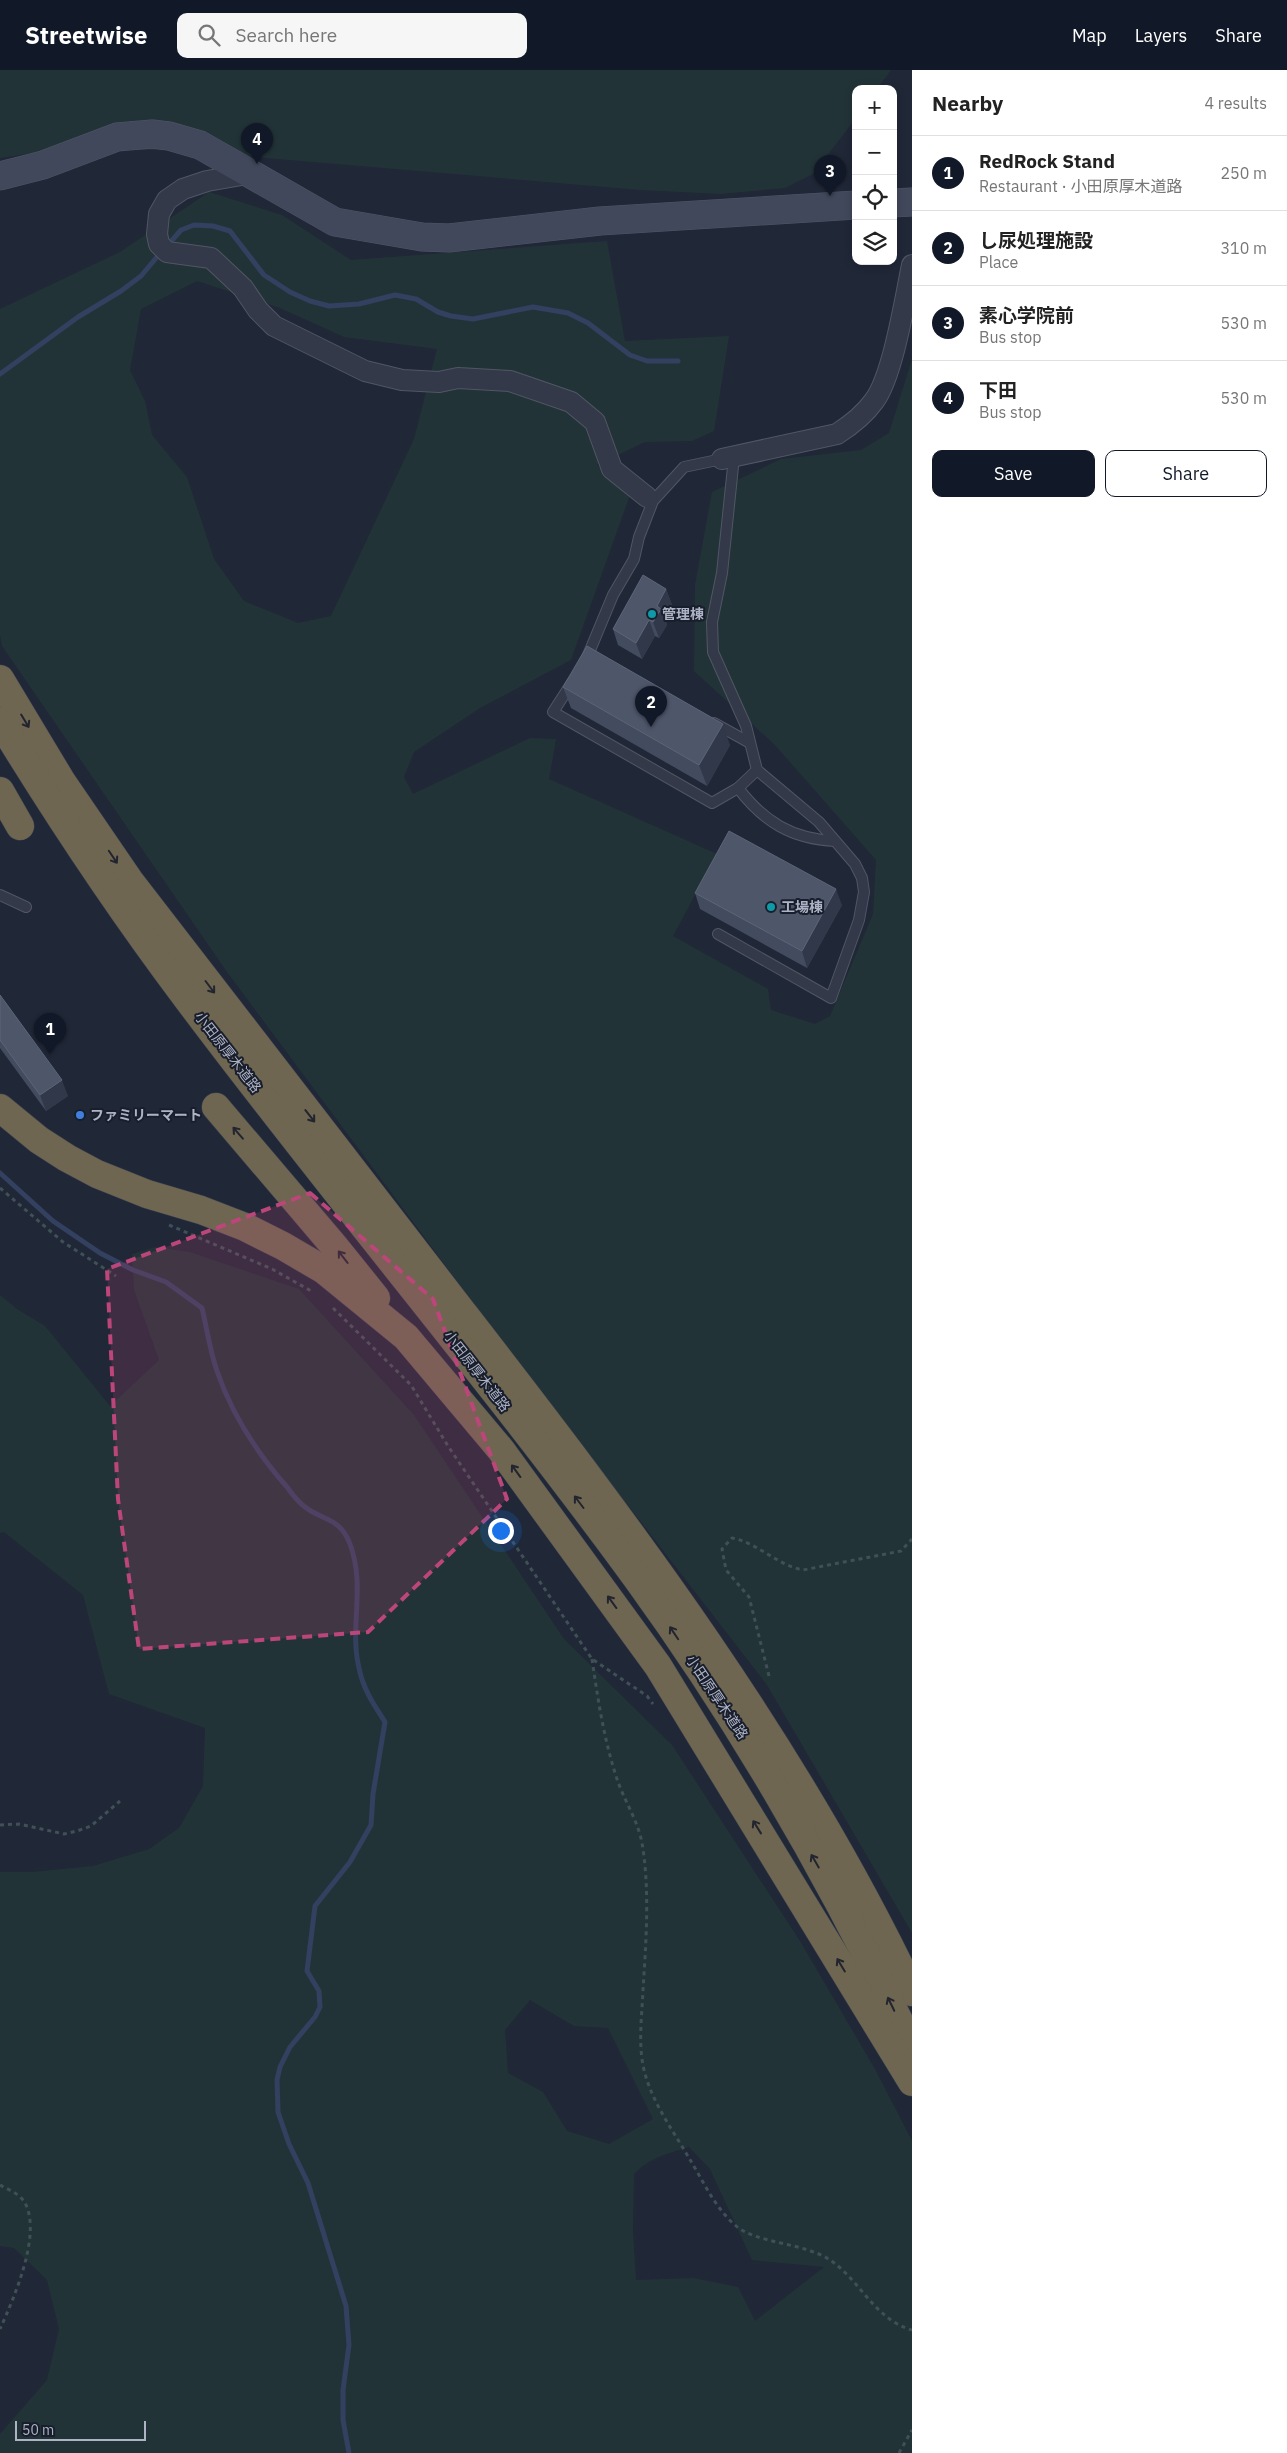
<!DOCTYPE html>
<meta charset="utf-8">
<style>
body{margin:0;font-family:"IBM Plex Sans","Noto Sans JP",sans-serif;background:#f6f6f6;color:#222}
.controls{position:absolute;right:15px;top:15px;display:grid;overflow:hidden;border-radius:10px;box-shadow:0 2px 8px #0003}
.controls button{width:45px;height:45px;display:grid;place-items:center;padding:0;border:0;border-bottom:1px solid #e0e0e0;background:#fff;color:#222;font:25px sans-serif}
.scale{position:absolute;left:15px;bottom:12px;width:131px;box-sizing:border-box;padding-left:5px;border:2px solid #adb3c4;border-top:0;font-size:14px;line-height:18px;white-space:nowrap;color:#adb3c4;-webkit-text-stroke:4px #191e2c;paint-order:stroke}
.you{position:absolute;left:500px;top:1460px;width:18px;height:18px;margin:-12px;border:4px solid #fff;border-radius:50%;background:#1a73e8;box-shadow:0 0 0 8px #1a73e833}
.badge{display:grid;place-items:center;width:32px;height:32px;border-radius:50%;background:#111827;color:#fff;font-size:16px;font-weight:700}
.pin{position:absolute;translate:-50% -41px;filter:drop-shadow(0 1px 2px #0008)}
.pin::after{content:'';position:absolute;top:26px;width:18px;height:15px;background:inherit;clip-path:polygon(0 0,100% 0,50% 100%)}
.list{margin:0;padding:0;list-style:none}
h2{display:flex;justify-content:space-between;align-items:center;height:65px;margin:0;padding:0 20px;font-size:21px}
h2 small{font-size:16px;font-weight:400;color:#767676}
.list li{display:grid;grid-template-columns:32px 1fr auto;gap:15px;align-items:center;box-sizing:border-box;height:75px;padding:0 20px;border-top:1px solid #e0e0e0}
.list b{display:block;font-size:19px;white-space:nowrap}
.list p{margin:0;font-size:16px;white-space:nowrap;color:#767676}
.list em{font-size:16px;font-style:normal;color:#767676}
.actions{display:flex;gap:10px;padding:15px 20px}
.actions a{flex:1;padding:11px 0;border:1px solid #111827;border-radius:10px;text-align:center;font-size:18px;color:#111827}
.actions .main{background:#111827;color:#fff}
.icon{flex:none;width:28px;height:28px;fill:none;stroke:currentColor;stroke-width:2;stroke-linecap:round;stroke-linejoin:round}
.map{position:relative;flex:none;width:912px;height:2383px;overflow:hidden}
header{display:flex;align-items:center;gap:30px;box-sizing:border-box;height:70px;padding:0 25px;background:#111827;color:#fff}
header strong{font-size:24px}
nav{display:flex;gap:28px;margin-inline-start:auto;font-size:18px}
.search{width:350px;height:45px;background:#f6f6f6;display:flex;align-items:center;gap:12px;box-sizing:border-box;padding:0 18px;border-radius:10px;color:#767676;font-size:19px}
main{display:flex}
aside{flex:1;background:#fff}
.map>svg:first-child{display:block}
</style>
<header>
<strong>Streetwise</strong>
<div class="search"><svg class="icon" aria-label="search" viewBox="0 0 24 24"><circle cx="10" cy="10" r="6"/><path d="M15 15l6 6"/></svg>Search here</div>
<nav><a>Map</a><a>Layers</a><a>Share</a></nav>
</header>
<main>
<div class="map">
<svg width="912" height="2383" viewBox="0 0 912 2383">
<rect width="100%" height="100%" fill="#202737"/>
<g fill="#223338" fill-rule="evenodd">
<polygon points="0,0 891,0 877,19 856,19 856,48 813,104 785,118 720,124 640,120 185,81 65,78 0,88"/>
<path d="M209,122L282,145L351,190L607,171L625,271L729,266L714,361L692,371L645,372L597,395L630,425L571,590L480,638L414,682L404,707L413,724L530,668L556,669L549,709L717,784L673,866L768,919L771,940L815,954L830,946L873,844L876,790L775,675L694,601L695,515L712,422L781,389L861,380L889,363L912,289V1863L767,1615L521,1297L227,902L2,576L0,565V239L120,182ZM197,211L280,238L344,267L437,279L414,369L331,546L298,553L244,531L214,489L187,407L152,365L145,331L130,300L141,239Z"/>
<path d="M155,1177L190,1182L299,1219L414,1345L564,1569L672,1675L800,1871L875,1999L912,2071V2383H0V2364L47,2310L59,2259L47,2210L14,2178L0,2176V1802H32L93,1796L149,1779L179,1758L203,1716L205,1658L109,1624L83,1525L4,1462L0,1463V1225L17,1239L45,1256L110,1336L159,1290L134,1220L132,1184ZM530,1930L574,1956L608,1958L653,2049L609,2074L567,2061L543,2022L508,2003L505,1960ZM689,2077L710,2099L752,2190L824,2197L755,2251L738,2217L693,2208L636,2210L633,2161L634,2104C649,2088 669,2083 689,2077Z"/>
</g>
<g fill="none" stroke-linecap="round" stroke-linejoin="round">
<g stroke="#33405f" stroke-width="5">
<polyline points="168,175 181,160 194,155 213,156 230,161 264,205 290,222 310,231 329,236 359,234 395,225 416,229 438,242 451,246 473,249 533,237 568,243 588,253 630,285 647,291 678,291"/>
<polyline points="0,304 78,247 121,221 141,206 162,181"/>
<path d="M0,1103L53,1151L100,1183L133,1200L166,1212L202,1238C207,1259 210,1281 217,1301C232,1345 257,1383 287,1417C292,1424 298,1432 305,1437C321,1450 340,1447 350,1474C366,1517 349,1557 359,1598C363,1619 374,1635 385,1652L373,1724L371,1755L350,1792L315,1836L307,1901L319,1921L320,1937L315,1947L290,1977L280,1997L277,2010L278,2042L289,2074L308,2113L346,2236L349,2275L343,2320V2350L349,2383"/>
</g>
<g stroke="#515665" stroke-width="12">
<g id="lane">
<polyline points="586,590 613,525 634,489 639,467 653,431 684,397 722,389"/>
<polyline points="573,611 553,642 712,733 738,718"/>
<polyline points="714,653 750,673"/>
<path d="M757,700L738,718C764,752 792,769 835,771"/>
<polyline points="0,825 26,837"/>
<polyline points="718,864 831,928 859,850 864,822 862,808 855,794 819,752 757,700 746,656 713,582 712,552 722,503 734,387"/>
</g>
</g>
<g stroke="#515665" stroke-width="22">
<g id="street">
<polyline points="253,103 207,111 183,119 167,130 159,144 157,164 159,174 167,182 211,188 243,218 258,240 274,256 365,301 402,310 439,312 458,308 510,311 571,332 595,352 612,399 647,427"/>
<path d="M722,389L837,364C851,355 864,345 874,331C893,306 905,229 912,195"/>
</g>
</g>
<g stroke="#515665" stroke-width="29">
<g id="secondary">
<polyline points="0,106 43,95 117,67 152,64 169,66 200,75 335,152 422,167 449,168 600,151 856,135"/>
<polyline points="893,133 912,132"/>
</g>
</g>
<g stroke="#3e4352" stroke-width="29">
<g id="highway">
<path d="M0,609L62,712L129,810C240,956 352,1100 464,1244C630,1458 796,1677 912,1922"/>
<path d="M0,651C58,746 119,838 186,927C333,1124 493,1311 638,1510C744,1656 835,1815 912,1978"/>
<polyline points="0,721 20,756"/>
<polyline points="216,1037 335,1177 376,1228"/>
<polyline points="0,1038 39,1070 67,1088 97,1104 147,1124 201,1140 245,1157 283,1176 324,1200 406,1267 501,1380 658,1596 912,2012"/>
</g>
</g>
<g stroke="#3f5056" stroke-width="3" stroke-dasharray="4 4" stroke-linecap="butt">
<polyline points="0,1118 63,1172 116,1206"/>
<polyline points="169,1155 272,1199 313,1222"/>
<polyline points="333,1238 411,1315 448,1376 592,1589 647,1626 653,1634"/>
<path d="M592,1589C598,1630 604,1670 617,1709C624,1730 638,1751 642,1773C650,1819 646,1873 643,1920C642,1943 639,1966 642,1989C647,2026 671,2057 689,2088C702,2109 715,2138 735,2155C756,2174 803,2172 830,2190C860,2210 875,2250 912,2260"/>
<path d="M769,1606L749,1527L726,1500L722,1479L732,1468C758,1473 777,1495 803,1500L901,1481L912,1469"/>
<polyline points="0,1755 19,1754 64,1764 77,1761 91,1756 120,1731"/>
<path d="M0,2115C9,2120 20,2124 25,2133C42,2164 14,2228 0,2259"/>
<polyline points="899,2383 912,2360"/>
</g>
<use href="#lane" stroke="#333948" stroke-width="10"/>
<use href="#street" stroke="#333948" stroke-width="20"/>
<use href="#secondary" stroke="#41485b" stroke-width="28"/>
<use href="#highway" stroke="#6e6650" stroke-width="28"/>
</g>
<g fill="#434b5f">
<polygon points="666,519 672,535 665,549 667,555 659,568 655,566 642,589 618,575 613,559"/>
<polygon points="563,617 730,675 707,716 571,638"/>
<polygon points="695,823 842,835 807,898 700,839"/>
<polygon points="0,925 68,1026 46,1041 0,978"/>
</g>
<g fill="#30384a">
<polygon points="666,519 672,535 665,549 667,555 659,568 653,552 657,536"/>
<polygon points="649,550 655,566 642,589 636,573"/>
<polygon points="723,654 730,675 707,716 699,695"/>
<polygon points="836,819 842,835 807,898 802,881"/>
<polygon points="62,1010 68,1026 46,1041 40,1025"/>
</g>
<g fill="#4e566a" stroke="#5d6578">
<polygon points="643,505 666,519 657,536 661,539 653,552 649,550 636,573 613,559"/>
<polygon points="587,576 723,654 699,695 563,617"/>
<polygon points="729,761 836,819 802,881 695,823"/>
<polygon points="0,925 62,1010 40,1025 0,970"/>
</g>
<defs><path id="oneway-shaft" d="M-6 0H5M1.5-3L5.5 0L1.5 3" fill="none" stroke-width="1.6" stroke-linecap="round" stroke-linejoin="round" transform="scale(1.25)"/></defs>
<g stroke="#222530">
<use href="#oneway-shaft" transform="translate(25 651) rotate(59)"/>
<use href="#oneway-shaft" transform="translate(113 787) rotate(56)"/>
<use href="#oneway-shaft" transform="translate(210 917) rotate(53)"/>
<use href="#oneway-shaft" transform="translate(310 1046) rotate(52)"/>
<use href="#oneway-shaft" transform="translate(238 1063) rotate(-131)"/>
<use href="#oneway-shaft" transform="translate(343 1187) rotate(-128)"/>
<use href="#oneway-shaft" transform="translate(516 1401) rotate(-126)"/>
<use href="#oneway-shaft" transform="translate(579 1432) rotate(-127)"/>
<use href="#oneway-shaft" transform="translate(612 1532) rotate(-126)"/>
<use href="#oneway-shaft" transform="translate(674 1563) rotate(-124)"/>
<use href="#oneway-shaft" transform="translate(757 1757) rotate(-122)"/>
<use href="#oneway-shaft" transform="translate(815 1791) rotate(-120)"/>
<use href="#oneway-shaft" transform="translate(841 1895) rotate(-121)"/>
<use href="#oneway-shaft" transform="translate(891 1934) rotate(-116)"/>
</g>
<path fill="#bc467a" fill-opacity="0.2" stroke="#bc467a" stroke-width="4" stroke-dasharray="10 6" stroke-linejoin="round" d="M310,1123L433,1229L507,1429L368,1562L139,1579L118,1429L107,1199Z"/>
<g fill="#0f9aa8" stroke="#191e2c" stroke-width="2">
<circle cx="652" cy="544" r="5"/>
<circle cx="771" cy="837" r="5"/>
</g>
<circle fill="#3f7fe0" stroke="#191e2c" stroke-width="2" cx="80" cy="1045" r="5"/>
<g text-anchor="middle" stroke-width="4" stroke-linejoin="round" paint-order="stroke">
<g font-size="14" font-weight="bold" fill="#adb3c4" stroke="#191e2c" text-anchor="start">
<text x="662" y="549">管理棟</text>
<text x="781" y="842">工場棟</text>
<text x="90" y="1050">ファミリーマート</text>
</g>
<g font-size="14" fill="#adb3c4" stroke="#191e2c">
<text transform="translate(228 982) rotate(52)" y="5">小田原厚木道路</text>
<text transform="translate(477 1301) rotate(52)" y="5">小田原厚木道路</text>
<text transform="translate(717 1627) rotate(56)" y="5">小田原厚木道路</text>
</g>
</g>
</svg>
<div class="controls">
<button>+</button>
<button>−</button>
<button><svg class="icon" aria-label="locate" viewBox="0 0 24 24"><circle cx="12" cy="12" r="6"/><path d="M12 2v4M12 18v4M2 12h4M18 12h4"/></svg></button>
<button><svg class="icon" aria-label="layers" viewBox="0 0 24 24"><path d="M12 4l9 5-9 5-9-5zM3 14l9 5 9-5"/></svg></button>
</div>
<div class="scale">50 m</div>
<div class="you"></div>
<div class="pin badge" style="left:50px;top:984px">1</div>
<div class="pin badge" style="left:651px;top:657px">2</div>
<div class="pin badge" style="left:830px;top:126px">3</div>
<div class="pin badge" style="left:257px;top:94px">4</div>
</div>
<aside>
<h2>Nearby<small>4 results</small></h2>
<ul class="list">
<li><span class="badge">1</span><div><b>RedRock Stand</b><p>Restaurant · 小田原厚木道路</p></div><em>250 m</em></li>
<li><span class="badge">2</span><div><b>し尿処理施設</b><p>Place</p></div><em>310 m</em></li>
<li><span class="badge">3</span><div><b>素心学院前</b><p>Bus stop</p></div><em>530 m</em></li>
<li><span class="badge">4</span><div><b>下田</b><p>Bus stop</p></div><em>530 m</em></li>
</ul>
<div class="actions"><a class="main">Save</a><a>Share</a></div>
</aside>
</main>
